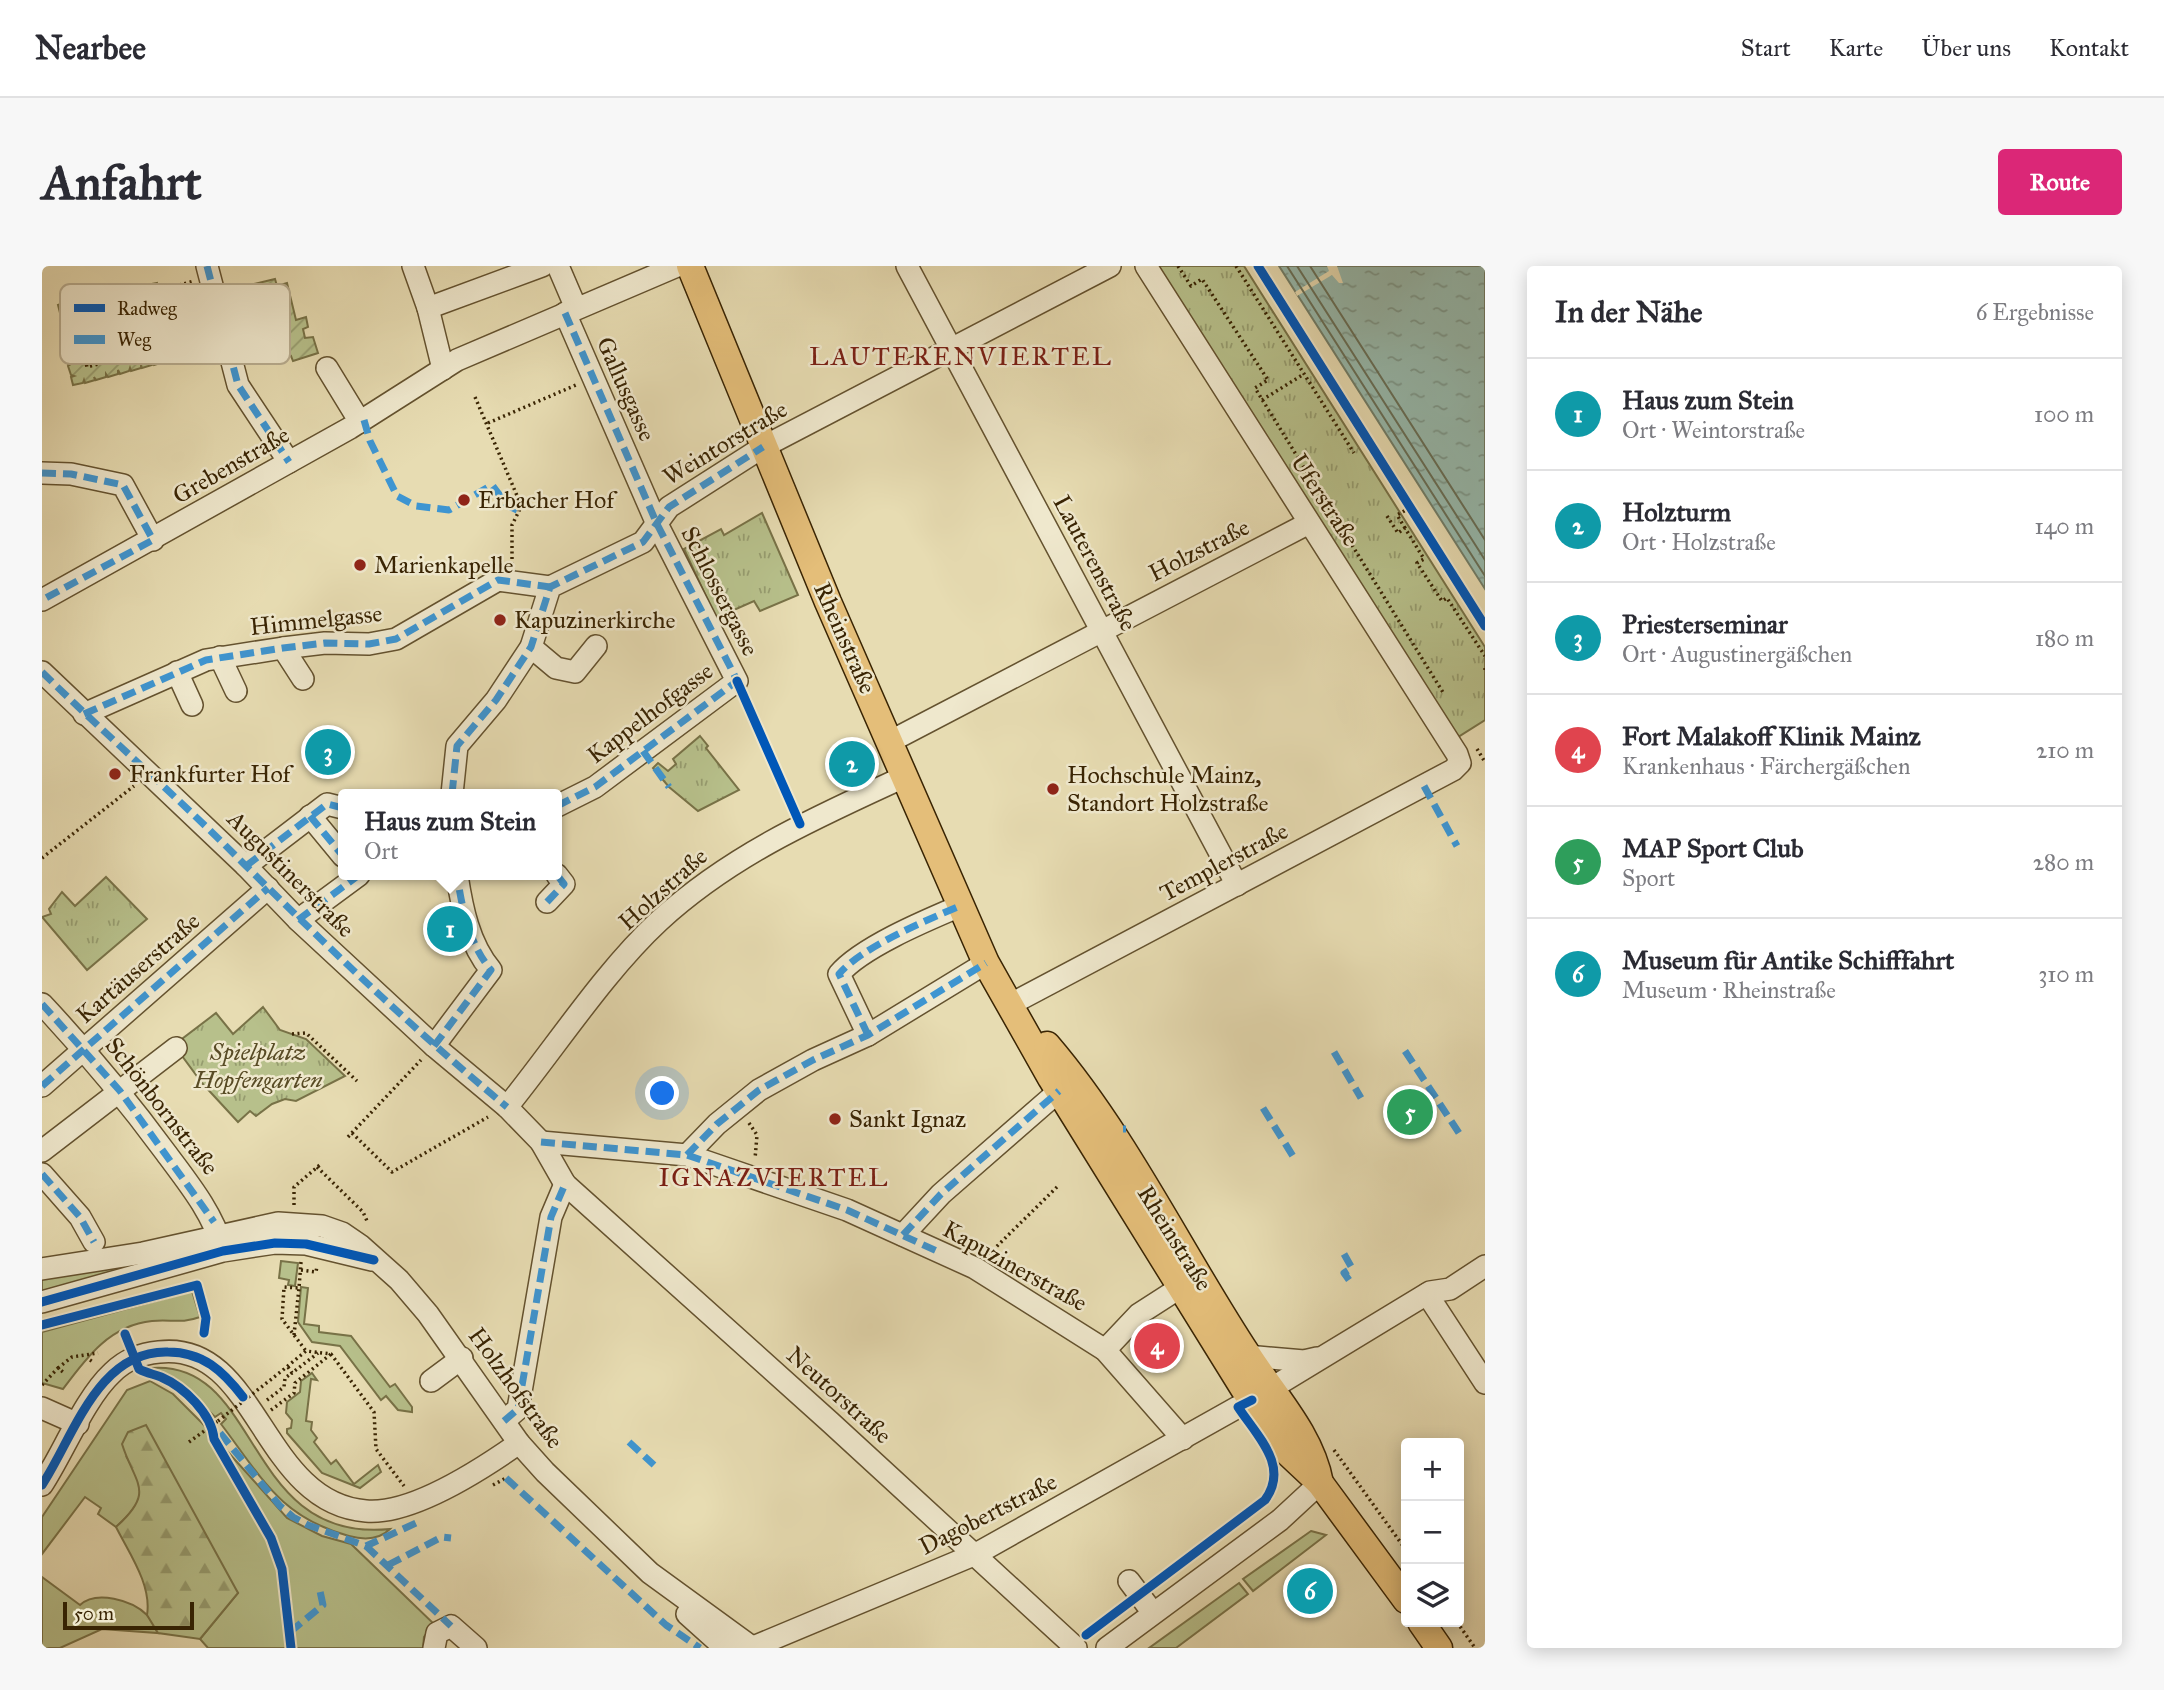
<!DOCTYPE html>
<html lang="de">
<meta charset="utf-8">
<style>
body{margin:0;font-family:"IM FELL Great Primer",serif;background:#f7f7f7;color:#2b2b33}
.controls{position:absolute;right:21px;bottom:21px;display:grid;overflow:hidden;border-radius:7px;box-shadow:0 4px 18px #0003}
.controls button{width:63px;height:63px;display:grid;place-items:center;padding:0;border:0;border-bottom:2px solid #e1e1e2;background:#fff;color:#2b2b33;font:35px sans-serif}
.scale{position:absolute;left:21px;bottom:18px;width:131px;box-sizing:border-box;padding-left:7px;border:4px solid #392403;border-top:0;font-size:19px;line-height:24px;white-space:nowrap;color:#392403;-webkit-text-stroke:5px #efe8cd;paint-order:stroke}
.you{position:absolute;left:621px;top:828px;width:24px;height:24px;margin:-18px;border:5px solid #fff;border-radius:50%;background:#1a73e8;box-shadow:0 0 0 10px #1a73e833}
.badge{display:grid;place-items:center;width:46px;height:46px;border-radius:50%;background:#db2777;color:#fff;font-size:23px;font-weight:700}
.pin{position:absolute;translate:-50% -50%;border:4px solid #fff;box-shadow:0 2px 7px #0006}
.popup{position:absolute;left:296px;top:523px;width:224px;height:91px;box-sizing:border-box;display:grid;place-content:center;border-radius:7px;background:#fff;filter:drop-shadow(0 2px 5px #0005);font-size:23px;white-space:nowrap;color:#7c7c81}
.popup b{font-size:26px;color:#2b2b33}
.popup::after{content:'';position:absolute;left:50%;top:100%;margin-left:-14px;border:14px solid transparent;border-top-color:#fff}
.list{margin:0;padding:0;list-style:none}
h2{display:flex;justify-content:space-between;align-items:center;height:91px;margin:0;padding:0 28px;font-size:30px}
h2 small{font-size:23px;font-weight:400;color:#7c7c81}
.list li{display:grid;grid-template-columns:46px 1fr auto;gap:21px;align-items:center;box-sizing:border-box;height:112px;padding:0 28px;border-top:2px solid #e1e1e2}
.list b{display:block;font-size:26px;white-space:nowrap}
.list p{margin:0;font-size:23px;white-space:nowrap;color:#7c7c81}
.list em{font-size:23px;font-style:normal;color:#7c7c81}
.icon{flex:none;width:38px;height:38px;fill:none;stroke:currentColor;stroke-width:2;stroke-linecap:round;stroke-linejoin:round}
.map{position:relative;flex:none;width:1443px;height:1382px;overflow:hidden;border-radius:7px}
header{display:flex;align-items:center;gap:42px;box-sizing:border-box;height:98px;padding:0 35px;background:#fff;border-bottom:2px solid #e1e1e2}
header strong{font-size:33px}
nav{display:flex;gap:38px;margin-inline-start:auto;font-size:24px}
.intro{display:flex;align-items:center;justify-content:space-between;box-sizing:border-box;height:168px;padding:0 42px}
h1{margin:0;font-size:49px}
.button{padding:18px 32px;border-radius:7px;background:#db2777;color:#fff;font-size:24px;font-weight:700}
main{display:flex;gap:42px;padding:0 42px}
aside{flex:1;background:#fff;border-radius:7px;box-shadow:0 4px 18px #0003}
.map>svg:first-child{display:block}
</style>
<header>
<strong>Nearbee</strong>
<nav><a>Start</a><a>Karte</a><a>Über uns</a><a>Kontakt</a></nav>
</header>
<div class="intro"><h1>Anfahrt</h1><a class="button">Route</a></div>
<main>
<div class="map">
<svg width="1443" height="1382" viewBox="0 0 1443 1382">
<defs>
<pattern id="forest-firs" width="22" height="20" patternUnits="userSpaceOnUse" patternTransform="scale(1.75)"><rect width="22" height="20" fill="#b7c08b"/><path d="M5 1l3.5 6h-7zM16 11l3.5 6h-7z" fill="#969c6f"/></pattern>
<pattern id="park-tufts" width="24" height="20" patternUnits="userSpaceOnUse" patternTransform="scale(1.75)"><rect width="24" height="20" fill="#b7c08b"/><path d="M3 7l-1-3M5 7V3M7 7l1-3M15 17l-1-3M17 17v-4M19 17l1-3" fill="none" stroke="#969c6f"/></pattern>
<pattern id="garden-furrows" width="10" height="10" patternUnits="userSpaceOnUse" patternTransform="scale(1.75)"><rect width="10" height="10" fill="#b7c08b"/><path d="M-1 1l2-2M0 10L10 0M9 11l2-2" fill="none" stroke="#969c6f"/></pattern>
<pattern id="water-ripples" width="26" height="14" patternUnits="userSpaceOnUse" patternTransform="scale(1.75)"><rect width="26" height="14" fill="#97bbaf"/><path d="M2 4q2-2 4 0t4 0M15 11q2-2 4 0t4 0" fill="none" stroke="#7c988c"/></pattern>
</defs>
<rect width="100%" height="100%" fill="#e7dcb2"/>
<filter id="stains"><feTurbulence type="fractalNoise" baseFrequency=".00286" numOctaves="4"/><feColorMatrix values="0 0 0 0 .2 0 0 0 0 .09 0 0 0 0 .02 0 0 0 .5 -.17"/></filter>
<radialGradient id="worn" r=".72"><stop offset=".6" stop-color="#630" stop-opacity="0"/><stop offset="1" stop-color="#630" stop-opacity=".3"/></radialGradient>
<g fill="#b7c08b" stroke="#787247" stroke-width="2">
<polygon points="239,995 256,997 253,1020 246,1019 247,1014 237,1012"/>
<polygon points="92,998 92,1001 0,1025 0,1009"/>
<polygon points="259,1021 266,1022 262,1058 277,1060 277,1066 309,1070 348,1121 353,1118 370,1141 370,1146 356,1144 344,1130 339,1134 298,1080 270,1076 256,1056"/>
<path d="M150,1025L158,1051C139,1058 129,1053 110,1055C68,1059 44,1092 21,1123L0,1117V1066Z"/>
<path d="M109,1102C220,1093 201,1278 348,1263C337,1274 322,1274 307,1270C238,1251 220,1212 179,1158L184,1153L179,1147L173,1151L134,1113Z"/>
<polygon points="270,1107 275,1114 269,1113 264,1155 270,1156 269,1164 275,1172 272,1176 289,1198 294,1194 312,1218 336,1199 339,1206 318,1222 280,1207 245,1167 245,1163 249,1162 250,1154 244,1147 245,1136 258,1126 259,1115"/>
<path d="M108,1115L131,1128L160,1157L245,1252L280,1270L309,1278L392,1358L382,1371L381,1382H166L158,1373L196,1327L84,1190C104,1224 104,1234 74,1261L56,1248L59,1242L43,1231L0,1288V1251L85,1124Z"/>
<polygon points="1269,1265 1284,1269 1211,1325 1201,1313"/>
<path d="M0,1311L38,1339C54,1324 90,1334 105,1349C109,1353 113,1362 116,1367L60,1363L18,1382H0Z"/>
<polygon points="1197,1317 1206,1328 1134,1382 1107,1382"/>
</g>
<path fill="url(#forest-firs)" stroke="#787247" stroke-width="2" d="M104,1159L196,1327L158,1373L116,1367L105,1349C110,1319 87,1287 74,1261C114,1225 93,1219 80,1178L86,1166Z"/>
<g fill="url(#park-tufts)" stroke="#787247" stroke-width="2">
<polygon points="1116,0 1202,0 1443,381 1443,454 1416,471"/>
<polygon points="720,247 756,329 718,345 712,335 674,352 642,283 679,263 682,269"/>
<polygon points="658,470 666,480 664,482 697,524 656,545 627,521 611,502 616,497 626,505 634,498 631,493"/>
<polygon points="64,611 105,653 45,704 0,651 9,648 7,643 20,626 33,640"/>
<polygon points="221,741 238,764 264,773 303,810 254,835 243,833 230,838 214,850 208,845 196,856 160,817 132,779 174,747 191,768"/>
</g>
<g fill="url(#garden-furrows)" stroke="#787247" stroke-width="2">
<polygon points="233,13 235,20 245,17 254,54 264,51 266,61 261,63 263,72 271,71 276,87 251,95 249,90 231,94 212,18"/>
<polygon points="115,17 117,29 114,31 117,31 120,40 117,41 120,42 122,51 119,52 123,52 125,61 122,63 126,63 128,72 125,74 128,74 131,83 128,84 131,85 132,94 124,96 122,93 122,96 112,99 111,96 110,99 100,102 99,99 99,102 89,105 88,102 87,105 78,108 76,104 76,108 66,111 64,108 64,111 54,114 52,111 53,114 43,117 42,114 41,117 31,119 29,111 32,110 29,109 26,100 29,98 26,98 23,88 26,87 23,87 20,77 23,76 20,76 18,67 22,63 16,39 31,34 34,37 34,33 44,31 47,34 47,31 57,29 60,32 60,28 71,26 72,29 73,25 84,23 85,26 86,22 97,20 98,24 99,20"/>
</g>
<polygon fill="url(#water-ripples)" stroke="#717f6a" stroke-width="2" points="1237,0 1443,0 1443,323"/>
<polygon fill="#e7dcb2" points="1285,0 1295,0 1301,17 1297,17 1290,9 1255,30 1253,26 1287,5"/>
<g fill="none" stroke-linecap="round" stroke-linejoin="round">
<g stroke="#687059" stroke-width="2">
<polyline points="1245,0 1443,310"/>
<polyline points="1255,0 1443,294"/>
<polyline points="1268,0 1443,274"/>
</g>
<g stroke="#64522f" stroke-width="24">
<g id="minor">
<polyline points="165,0 196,119 247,196"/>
<polyline points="371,0 386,42 401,103"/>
<polyline points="516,0 534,42"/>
<polyline points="865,0 1195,619"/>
<polyline points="386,42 500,0"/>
<polyline points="285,102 318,156"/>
<polyline points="0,207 29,208 81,219 111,274"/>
<polyline points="0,334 308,162 415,94 635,0"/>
<polyline points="489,381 514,402 533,406 554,380"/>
<polyline points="241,382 261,413"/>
<polyline points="178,391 194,425"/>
<polyline points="0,406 204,600 256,654 392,780 465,841 499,876 523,918 788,1156 1034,1382"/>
<polyline points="135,406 150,439"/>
<polyline points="42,448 164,394 241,382 283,377 327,378 354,373 456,314 508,321"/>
<polyline points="849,475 1267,257"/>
<polyline points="410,528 415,480 454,434 489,381 508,321 601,276 627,241 721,181 1068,0"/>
<polyline points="515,540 553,521 695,415 615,258 523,47"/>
<polyline points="268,550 301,590"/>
<polyline points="204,600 285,538 301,542"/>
<polyline points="505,636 522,618 515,609"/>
<polyline points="256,654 317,609"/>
<path d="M0,738C45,786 85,834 124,887C147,918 170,946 181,983"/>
<polyline points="969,738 1411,504 1418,497 1415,488 1104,0"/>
<path d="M826,769L797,708C820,681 885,654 918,640"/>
<path d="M392,780L449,704C427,678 420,642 415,609"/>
<polyline points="0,820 226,622"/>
<path d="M465,841C513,782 562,706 617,655C690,588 775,551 864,510"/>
<polyline points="499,876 645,889 805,944 933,1002 1063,1084 1141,1173"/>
<polyline points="0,885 134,782"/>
<polyline points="645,889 675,858 717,824 771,794 826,769 944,697"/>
<polyline points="0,908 38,951 52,976"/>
<polyline points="861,969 899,928 1017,825"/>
<polyline points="0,1003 101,987 236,957 280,960 300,967 319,980 357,1014 386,1048 477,1177 503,1206 608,1307 711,1382"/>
<polyline points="1385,1028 1443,1117"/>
<polyline points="0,1036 181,985 233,977 264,978 330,994"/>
<polyline points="1063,1084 1097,1048 1139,1021"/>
<polyline points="1205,1090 1262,1095 1275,1092"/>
<polyline points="389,1115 420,1092"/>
<polyline points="1215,1131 1388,1026 1408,1023 1443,1000"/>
<polyline points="0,1142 36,1158"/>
<polyline points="462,1155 476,1143 509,951 523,918"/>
<path d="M0,1219C21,1187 43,1132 70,1107C84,1093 99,1088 117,1086C216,1074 219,1237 324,1245C370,1249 440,1203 477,1177"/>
<polyline points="1087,1315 1111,1347"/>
<polyline points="645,1348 683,1382"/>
<polyline points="392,1382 395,1367 409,1360 434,1382"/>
<polyline points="709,1382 934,1288 1196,1141"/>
<polyline points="1065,1382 1238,1254 1278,1217"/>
</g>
</g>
<g stroke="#392403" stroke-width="29">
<g id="major">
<polyline points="648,0 786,336 944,697 1009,812 1202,1123 1245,1186 1278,1217 1364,1334"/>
<path d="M1005,779C1083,870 1139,988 1205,1088C1231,1129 1269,1168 1278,1217"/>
<polyline points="1379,1356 1397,1382"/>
</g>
</g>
<g stroke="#392403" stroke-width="3.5" stroke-dasharray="2 3.5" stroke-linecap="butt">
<polyline points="1136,0 1149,20 1160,13 1226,114 1213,122 1402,428"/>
<polyline points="1194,0 1312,187"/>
<polyline points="137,19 152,15"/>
<polyline points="98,28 112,83 45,101 29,44 116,24"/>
<polyline points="433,131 476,232 477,245 470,259 470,299"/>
<polyline points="1220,134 1262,108"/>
<polyline points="446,157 534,119"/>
<polyline points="1345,250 1356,267 1363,262 1382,293 1375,297 1400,335 1405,332 1443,390"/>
<polyline points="1363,262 1355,249 1369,241"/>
<polyline points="1443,402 1443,405"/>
<polyline points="1435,483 1443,496"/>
<polyline points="0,592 92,520"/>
<polyline points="250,768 264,767 315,815"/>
<polyline points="707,857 715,869 713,893"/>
<polyline points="310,867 350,906 446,851"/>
<polyline points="306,871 379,794"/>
<polyline points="275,901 321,946 325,955"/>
<polyline points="252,939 252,921 280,897"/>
<polyline points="947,988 1015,921"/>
<polyline points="259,996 257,1022 242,1021 240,1053 264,1085"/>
<polyline points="259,1004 274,1006 275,1000"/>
<polyline points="252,1069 257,1022"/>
<polyline points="48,1094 51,1096"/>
<polyline points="246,1101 250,1107 276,1087"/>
<polyline points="16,1102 30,1091 56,1087"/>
<polyline points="241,1104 264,1085 289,1088 332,1146 334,1183 362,1220"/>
<polyline points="0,1119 16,1102 21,1106"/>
<polyline points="225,1134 242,1121 243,1112 250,1107"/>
<polyline points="229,1144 252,1127 253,1117 289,1088"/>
<polyline points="147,1176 176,1155"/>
<polyline points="1292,1184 1364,1284"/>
<polyline points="451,1219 464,1212"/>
<polyline points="1415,1356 1433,1382"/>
</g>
<use href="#minor" stroke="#efe8cd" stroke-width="21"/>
<use href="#major" stroke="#e4be79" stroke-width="26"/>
<polyline stroke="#392403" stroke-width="3.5" stroke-dasharray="2 3.5" stroke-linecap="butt" points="176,1155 241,1104"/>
<g stroke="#3e95d1" stroke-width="7" stroke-dasharray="14 7" stroke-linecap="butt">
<polyline points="165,0 196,119 247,196"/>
<polyline points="523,47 615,258 698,420"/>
<polyline points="322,154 328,175 355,230 374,240 407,244 450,219 465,239 477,245"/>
<polyline points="0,207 29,208 81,219 111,274 0,334"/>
<path d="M0,406C67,472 138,533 204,600C289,684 373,765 465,841"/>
<polyline points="42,448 164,394 241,382 283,377 327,378 354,373 456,314 508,321"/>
<polyline points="601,485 627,521"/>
<polyline points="1382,520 1415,580"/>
<polyline points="410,528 415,480 454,434 489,381 508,321 601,276 627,241 721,181"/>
<polyline points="515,540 553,521 695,415"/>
<polyline points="268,550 301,590"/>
<polyline points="204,600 285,538 301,542"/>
<polyline points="505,636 522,618 515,609"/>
<polyline points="256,654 317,609"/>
<polyline points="0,738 78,825 172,956"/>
<path d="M826,769L797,708C820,681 885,654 918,640"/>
<path d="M392,780L449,704C427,678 420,642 415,609"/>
<polyline points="1363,785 1417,867"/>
<polyline points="1292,786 1319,832"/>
<polyline points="0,820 226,622"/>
<polyline points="1221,842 1254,895"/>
<polyline points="1081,863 1084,863"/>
<polyline points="499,876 645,889 805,944 897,986"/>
<polyline points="645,889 675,858 717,824 771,794 826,769 944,697"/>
<polyline points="0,908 38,951 52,976"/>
<polyline points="861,969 899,928 1017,825"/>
<polyline points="1302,988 1310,1002 1302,1007 1307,1014"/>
<polyline points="462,1155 476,1143 509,951 523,918"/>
<polyline points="178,1167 238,1240 251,1251 266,1259 324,1280 374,1257"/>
<polyline points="587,1176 612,1199"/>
<polyline points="464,1212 624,1359 658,1382"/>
<polyline points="324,1280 409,1360"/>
<polyline points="346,1299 400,1271 409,1272"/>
<polyline points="248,1366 281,1339 278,1325"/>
</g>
<g stroke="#efe8cd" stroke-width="13">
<g id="cycleway">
<polyline points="1216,0 1443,360"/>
<polyline points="695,415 758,558"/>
<polyline points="0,1036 181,985 233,977 264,978 332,994"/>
<polyline points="0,1059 155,1019 164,1052 162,1067"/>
<path d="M83,1068L97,1103C104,1107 111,1108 119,1111C142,1121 170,1148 172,1173L229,1272L240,1303L249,1382"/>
<path d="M0,1219C32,1170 56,1084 126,1086C161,1086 181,1105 201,1131"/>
<path d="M1044,1369L1223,1234C1248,1200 1215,1170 1196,1141L1210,1134"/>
</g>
</g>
<use href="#cycleway" stroke="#0057b8" stroke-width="9"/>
</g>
<g fill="#8f2418" stroke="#efe8cd" stroke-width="2.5">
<circle cx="422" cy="234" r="7"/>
<circle cx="318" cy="299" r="7"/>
<circle cx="458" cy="354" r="7"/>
<circle cx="73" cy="508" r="7"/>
<circle cx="1011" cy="523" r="7"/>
<circle cx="793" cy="853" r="7"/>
</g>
<g text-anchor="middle" stroke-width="5" stroke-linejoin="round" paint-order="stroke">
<g font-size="24" fill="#392403" stroke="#efe8cd">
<text transform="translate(584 123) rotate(66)" y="8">Gallusgasse</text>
<text transform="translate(683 177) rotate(-31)" y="8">Weintorstraße</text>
<text transform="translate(189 199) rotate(-30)" y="8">Grebenstraße</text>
<text transform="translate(1283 234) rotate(57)" y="8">Uferstraße</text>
<text transform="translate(1157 284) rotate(-27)" y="8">Holzstraße</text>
<text transform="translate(1053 297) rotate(62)" y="8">Lauterenstraße</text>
<text transform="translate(678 325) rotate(63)" y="8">Schlossergasse</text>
<text transform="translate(274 354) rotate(-6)" y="8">Himmelgasse</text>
<text transform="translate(803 372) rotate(66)" y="8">Rheinstraße</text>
<text transform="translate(608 447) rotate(-37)" y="8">Kappelhofgasse</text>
<text transform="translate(1182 596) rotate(-28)" y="8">Templerstraße</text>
<text transform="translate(249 608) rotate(45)" y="8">Augustinerstraße</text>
<text transform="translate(621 623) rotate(-42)" y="8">Holzstraße</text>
<text transform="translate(96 702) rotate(-41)" y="8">Kartäuserstraße</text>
<text transform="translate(120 840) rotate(52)" y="8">Schönbornstraße</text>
<text transform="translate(1133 972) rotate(58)" y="8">Rheinstraße</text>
<text transform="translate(973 1000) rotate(29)" y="8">Kapuzinerstraße</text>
<text transform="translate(474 1122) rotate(54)" y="8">Holzhofstraße</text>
<text transform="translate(797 1129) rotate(42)" y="8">Neutorstraße</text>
<text transform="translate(946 1248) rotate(-27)" y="8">Dagobertstraße</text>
</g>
<g font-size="24" fill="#392403" stroke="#efe8cd" text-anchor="start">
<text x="436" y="242">Erbacher Hof</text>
<text x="332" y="307">Marienkapelle</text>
<text x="472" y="362">Kapuzinerkirche</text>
<text x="87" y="516">Frankfurter Hof</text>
<text x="1025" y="517">Hochschule Mainz,<tspan x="1025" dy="28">Standort Holzstraße</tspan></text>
<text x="807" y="861">Sankt Ignaz</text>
</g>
<g font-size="24" font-style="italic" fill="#584b25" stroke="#efe8cd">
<text x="216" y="794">Spielplatz<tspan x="216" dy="28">Hopfengarten</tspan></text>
</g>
<g font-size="26" letter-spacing="2" fill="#7a1f14" stroke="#efe8cd">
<text x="919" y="99">LAUTERENVIERTEL</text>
<text x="732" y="920">IGNAZVIERTEL</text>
</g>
</g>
<rect x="18" y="18" width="230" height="80" rx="10" fill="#efe8cd" stroke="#b8ad90" stroke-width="2"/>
<rect x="32" y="38" width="31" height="8" fill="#0057b8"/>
<rect x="32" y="69" width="31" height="9" fill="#3e95d1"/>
<g font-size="19" fill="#392403">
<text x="75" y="49">Radweg</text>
<text x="75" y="80">Weg</text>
</g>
<rect width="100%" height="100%" filter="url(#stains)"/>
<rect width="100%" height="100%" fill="url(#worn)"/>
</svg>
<div class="controls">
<button>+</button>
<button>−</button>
<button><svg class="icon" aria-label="layers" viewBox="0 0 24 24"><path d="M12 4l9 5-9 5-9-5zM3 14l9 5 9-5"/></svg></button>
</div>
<div class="scale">50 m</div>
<div class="you"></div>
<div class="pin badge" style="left:408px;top:663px;background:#0f9aa8">1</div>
<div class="popup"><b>Haus zum Stein</b>Ort</div>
<div class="pin badge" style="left:810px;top:498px;background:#0f9aa8">2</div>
<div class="pin badge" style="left:286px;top:486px;background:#0f9aa8">3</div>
<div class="pin badge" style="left:1115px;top:1080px;background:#e0444e">4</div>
<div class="pin badge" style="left:1368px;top:846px;background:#2e9e5b">5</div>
<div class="pin badge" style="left:1268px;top:1325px;background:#0f9aa8">6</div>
</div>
<aside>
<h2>In der Nähe<small>6 Ergebnisse</small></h2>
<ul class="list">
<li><span class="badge" style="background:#0f9aa8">1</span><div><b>Haus zum Stein</b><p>Ort · Weintorstraße</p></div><em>100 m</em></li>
<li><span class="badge" style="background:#0f9aa8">2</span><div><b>Holzturm</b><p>Ort · Holzstraße</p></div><em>140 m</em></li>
<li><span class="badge" style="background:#0f9aa8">3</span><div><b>Priesterseminar</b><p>Ort · Augustinergäßchen</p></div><em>180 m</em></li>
<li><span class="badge" style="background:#e0444e">4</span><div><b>Fort Malakoff Klinik Mainz</b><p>Krankenhaus · Färchergäßchen</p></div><em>210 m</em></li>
<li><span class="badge" style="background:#2e9e5b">5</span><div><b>MAP Sport Club</b><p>Sport</p></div><em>280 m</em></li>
<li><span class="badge" style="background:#0f9aa8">6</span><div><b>Museum für Antike Schifffahrt</b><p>Museum · Rheinstraße</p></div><em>310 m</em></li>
</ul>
</aside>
</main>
